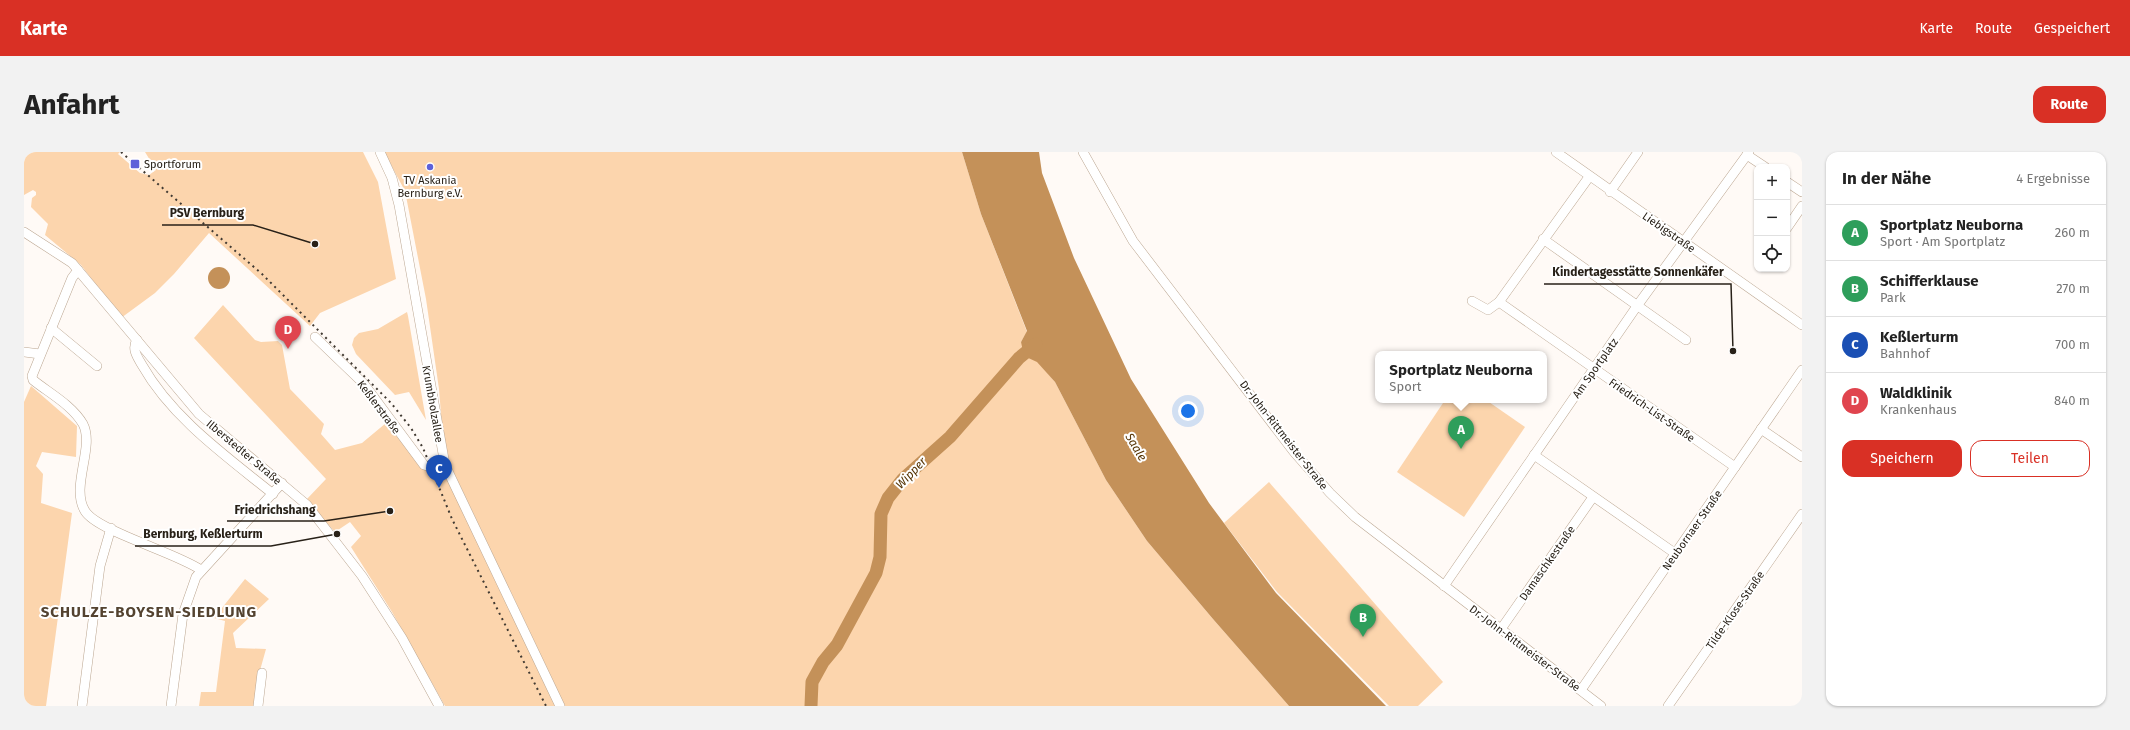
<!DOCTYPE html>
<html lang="de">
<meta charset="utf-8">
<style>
body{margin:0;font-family:"Fira Sans",sans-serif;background:#f2f2f2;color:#222}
.controls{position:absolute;right:12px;top:12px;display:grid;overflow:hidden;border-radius:8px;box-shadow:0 1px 3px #0004}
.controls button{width:36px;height:36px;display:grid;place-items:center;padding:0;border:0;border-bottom:1px solid #e0e0e0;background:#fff;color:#222;font:20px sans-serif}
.you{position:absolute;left:1164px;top:259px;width:14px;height:14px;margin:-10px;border:3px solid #fff;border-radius:50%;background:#1a73e8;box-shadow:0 0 0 6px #1a73e833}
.badge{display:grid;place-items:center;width:26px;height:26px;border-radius:50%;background:#d93025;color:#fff;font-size:13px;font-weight:700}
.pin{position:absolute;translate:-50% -33px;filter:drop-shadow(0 1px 2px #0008)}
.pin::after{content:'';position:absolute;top:21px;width:14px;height:12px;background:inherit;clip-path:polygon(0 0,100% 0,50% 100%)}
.popup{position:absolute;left:1351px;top:199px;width:172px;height:52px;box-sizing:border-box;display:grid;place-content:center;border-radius:8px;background:#fff;filter:drop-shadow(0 1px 3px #0005);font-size:13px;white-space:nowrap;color:#767676}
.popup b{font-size:15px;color:#222}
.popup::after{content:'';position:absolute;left:50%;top:100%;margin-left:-8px;border:8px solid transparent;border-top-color:#fff}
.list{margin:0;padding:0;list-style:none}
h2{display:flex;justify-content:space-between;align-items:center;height:52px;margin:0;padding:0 16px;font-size:17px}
h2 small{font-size:13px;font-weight:400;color:#767676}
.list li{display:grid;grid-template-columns:26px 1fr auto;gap:12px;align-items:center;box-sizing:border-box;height:56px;padding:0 16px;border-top:1px solid #e0e0e0}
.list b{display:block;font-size:15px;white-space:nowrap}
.list p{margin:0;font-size:13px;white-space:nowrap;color:#767676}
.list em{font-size:13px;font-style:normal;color:#767676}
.actions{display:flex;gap:8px;padding:12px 16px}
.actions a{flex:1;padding:9px 0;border:1px solid #d93025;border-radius:12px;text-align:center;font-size:14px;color:#d93025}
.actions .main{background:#d93025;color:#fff}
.icon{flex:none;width:22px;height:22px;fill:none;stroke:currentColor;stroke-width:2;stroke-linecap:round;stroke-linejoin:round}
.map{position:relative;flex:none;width:1778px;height:554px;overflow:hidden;border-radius:12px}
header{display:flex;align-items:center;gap:24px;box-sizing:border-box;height:56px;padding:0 20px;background:#d93025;color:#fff}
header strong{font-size:19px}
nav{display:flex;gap:22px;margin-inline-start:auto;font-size:14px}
.intro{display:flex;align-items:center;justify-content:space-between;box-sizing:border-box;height:96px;padding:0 24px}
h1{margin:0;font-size:28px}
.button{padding:10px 18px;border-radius:12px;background:#d93025;color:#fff;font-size:14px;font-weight:700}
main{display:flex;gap:24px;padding:0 24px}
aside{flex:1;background:#fff;border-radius:12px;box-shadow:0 1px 3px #0004}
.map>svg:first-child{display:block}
</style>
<header>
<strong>Karte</strong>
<nav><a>Karte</a><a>Route</a><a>Gespeichert</a></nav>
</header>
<div class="intro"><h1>Anfahrt</h1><a class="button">Route</a></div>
<main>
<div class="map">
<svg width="1778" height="554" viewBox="0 0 1778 554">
<rect width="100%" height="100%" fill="#fffaf6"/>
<g fill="#fcd5ad">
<polygon points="0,0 96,0 94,2 116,21 125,23 132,18 121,0 339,0 354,30 372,127 296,161 286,174 185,81 150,122 131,141 97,166 57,113 21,83 24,72 7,55 8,46 12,43 12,40 9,38 0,43"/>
<polygon points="360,0 938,0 957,62 1003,180 997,190 1031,230 1082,328 1123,389 1189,467 1265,554 541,554 420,300 415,237 402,147 381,39"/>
<polygon points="199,153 231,188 237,190 254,189 258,193 266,237 300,272 297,282 311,298 338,291 362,271 399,317 415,319 425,328 532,554 421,554 368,460 327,395 337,384 326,370 311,380 282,348 302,327 170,186"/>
<polygon points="383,160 384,164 402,268 385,240 371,243 332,202 328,193 330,186 335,181 354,177"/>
<polygon points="7,234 53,274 52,305 18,300 12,314 19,322 17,351 48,361 22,554 0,554 0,250"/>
<polygon points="1421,248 1462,248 1501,275 1440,365 1373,320"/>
<polygon points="1245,330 1419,530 1394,554 1365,554 1253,440 1200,371"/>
<polygon points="221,427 245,447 209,481 212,496 242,497 235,522 231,554 175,554 177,540 192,540 201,469 190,466"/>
</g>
<g fill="#c49159">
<polygon points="938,0 1015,0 1018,21 1050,106 1107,227 1185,351 1252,441 1362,554 1265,554 1189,467 1123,389 1082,328 1031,230 1013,210 1000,204 997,190 1003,179 957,62"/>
<circle cx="195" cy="126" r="11"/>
</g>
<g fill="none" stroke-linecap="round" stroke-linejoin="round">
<polyline stroke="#c49159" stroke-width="13" points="787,554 788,530 799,510 813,493 852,421 856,405 857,362 864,346 879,327 926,285 995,206 1012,192"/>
<g stroke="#bca792" stroke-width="10">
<g id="minor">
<polyline points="356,0 368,26 375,53 421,313 536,554"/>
<polyline points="1059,0 1109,89 1270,300 1306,341 1331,365 1577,554"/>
<polyline points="1532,0 1778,173"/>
<polyline points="1723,3 1741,15"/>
<polyline points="1763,30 1778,40"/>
<polyline points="1586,40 1614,0"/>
<polyline points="1763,76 1778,54"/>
<polyline points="0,80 48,111 175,262 283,353 338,424 378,486 415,554"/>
<polyline points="1519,87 1662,188"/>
<path d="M54,118L48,126L8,224L9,228C25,241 48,253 59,272C71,295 46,335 61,359C73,379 153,401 177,418"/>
<polyline points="1448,149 1464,158 1475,150 1711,315"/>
<polyline points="1475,150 1565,25"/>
<polyline points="27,176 73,214"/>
<polyline points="291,185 340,232 400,313 410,316 421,313"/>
<path d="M113,188C107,197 114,206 118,213C148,266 202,304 249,342"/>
<polyline points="0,200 16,202"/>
<polyline points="1737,277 1778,305"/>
<polyline points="1510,303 1652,402"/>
<polyline points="1420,434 1613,154 1725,0"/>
<polyline points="1477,477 1569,345"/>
<polyline points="1557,538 1778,218"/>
<polyline points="58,554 76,414 87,376"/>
<polyline points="147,554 159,462 172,425 258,331"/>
<polyline points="234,554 238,521"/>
<polyline points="1644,554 1778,362"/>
</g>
</g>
<use href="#minor" stroke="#fff" stroke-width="9"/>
<polyline stroke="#413a32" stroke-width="2" stroke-dasharray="2 4" stroke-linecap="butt" points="97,0 238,122 367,251 387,276 399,296 428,367 522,554"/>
</g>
<g fill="#5e61d9" stroke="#fff" stroke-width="1.5">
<rect x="106" y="7" width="10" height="10" rx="2"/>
<circle cx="406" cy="15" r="4"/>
</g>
<g text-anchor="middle" stroke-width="4" stroke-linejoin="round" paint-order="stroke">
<g font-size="11" fill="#282118" stroke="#fff" text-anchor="start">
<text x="120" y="16">Sportforum</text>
<text x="406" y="32" text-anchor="middle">TV Askania<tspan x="406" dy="13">Bernburg e.V.</tspan></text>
</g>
<g font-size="11" fill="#282118" stroke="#fff">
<text transform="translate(1645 80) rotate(35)" y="4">Liebigstraße</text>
<text transform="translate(1571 216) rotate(-55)" y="4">Am Sportplatz</text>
<text transform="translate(409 252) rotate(80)" y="4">Krumbholzallee</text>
<text transform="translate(355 255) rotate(53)" y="4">Keßlerstraße</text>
<text transform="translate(1628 258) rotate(35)" y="4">Friedrich-List-Straße</text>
<text transform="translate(1260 283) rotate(52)" y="4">Dr.-John-Rittmeister-Straße</text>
<text transform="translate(220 300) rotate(40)" y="4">Ilberstedter Straße</text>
<text transform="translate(1668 378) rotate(-55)" y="4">Neubornaer Straße</text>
<text transform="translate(1523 411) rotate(-55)" y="4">Damaschkestraße</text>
<text transform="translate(1711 458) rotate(-55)" y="4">Tilde-Klose-Straße</text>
<text transform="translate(1501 496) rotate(37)" y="4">Dr.-John-Rittmeister-Straße</text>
</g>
<g font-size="12" font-style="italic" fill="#543202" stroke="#fff">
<text transform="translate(1112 295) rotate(59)" y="4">Saale</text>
<text transform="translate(887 321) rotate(-46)" y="4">Wipper</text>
</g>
<g font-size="15" font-weight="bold" letter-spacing="1" fill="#544330" stroke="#fff">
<text x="125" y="465">SCHULZE-BOYSEN-SIEDLUNG</text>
</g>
</g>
<path fill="none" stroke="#282118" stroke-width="1.5" d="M291 92L229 73H138M1709 199L1707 132H1520M366 359L300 369H203M313 382L247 394H111"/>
<g fill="#282118" stroke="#fff" stroke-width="1.5">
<circle cx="291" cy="92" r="4"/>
<circle cx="1709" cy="199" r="4"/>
<circle cx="366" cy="359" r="4"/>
<circle cx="313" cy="382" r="4"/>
</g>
<g font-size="12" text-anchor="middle" font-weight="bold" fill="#282118" stroke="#fff" stroke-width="4" stroke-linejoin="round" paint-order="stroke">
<text x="183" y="65">PSV Bernburg</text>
<text x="1614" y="124">Kindertagesstätte Sonnenkäfer</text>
<text x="251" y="362">Friedrichshang</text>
<text x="179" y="386">Bernburg, Keßlerturm</text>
</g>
</svg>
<div class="controls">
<button>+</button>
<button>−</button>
<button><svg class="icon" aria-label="locate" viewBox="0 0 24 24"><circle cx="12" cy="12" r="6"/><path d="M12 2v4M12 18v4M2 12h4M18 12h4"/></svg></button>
</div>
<div class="you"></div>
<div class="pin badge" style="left:1437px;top:297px;background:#2e9e5b">A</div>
<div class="popup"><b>Sportplatz Neuborna</b>Sport</div>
<div class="pin badge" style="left:1339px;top:485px;background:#2e9e5b">B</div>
<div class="pin badge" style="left:415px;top:336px;background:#1a4fb4">C</div>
<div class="pin badge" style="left:264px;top:197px;background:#e0444e">D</div>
</div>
<aside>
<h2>In der Nähe<small>4 Ergebnisse</small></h2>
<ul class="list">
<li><span class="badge" style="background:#2e9e5b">A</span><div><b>Sportplatz Neuborna</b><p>Sport · Am Sportplatz</p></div><em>260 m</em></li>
<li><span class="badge" style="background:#2e9e5b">B</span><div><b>Schifferklause</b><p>Park</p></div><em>270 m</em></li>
<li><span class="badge" style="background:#1a4fb4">C</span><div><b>Keßlerturm</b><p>Bahnhof</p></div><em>700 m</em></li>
<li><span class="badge" style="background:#e0444e">D</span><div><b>Waldklinik</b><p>Krankenhaus</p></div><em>840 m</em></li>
</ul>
<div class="actions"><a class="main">Speichern</a><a>Teilen</a></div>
</aside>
</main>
